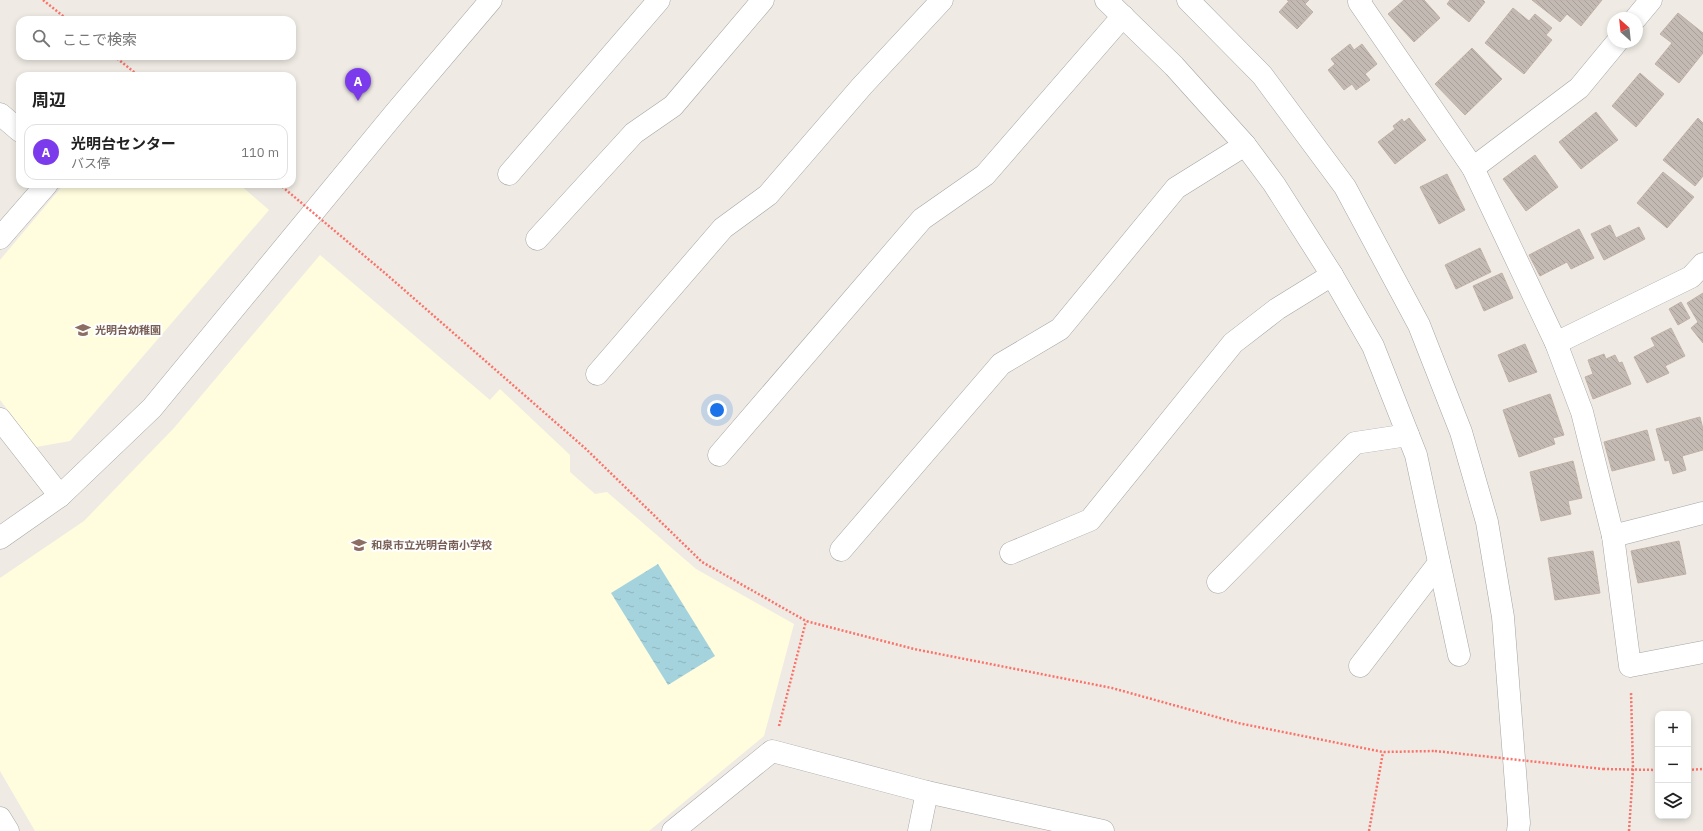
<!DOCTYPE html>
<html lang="ja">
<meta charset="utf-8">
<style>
body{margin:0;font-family:"IBM Plex Sans","Noto Sans JP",sans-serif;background:#f6f6f6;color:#222}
.controls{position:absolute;right:12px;bottom:12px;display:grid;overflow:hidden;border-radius:8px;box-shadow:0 2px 6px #0003}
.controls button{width:36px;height:36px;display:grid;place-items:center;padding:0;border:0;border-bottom:1px solid #e0e0e0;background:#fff;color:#222;font:20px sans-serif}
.compass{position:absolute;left:1607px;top:12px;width:36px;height:36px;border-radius:50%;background:#fff;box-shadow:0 2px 6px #0003;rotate:333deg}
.you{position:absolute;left:717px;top:410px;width:14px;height:14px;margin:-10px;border:3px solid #fff;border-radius:50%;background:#1a73e8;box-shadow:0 0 0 6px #1a73e833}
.badge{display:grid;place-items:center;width:26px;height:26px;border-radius:50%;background:#7c3aed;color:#fff;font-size:13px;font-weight:700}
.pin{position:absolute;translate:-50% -33px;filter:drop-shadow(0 1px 2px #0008)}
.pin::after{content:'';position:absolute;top:21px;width:14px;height:12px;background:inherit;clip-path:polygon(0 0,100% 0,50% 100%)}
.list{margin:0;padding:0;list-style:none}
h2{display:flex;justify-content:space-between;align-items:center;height:52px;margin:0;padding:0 16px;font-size:17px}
h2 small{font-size:13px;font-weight:400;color:#767676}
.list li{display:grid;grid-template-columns:26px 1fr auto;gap:12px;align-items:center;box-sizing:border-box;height:56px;margin:0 8px 8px;padding:0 8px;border:1px solid #e0e0e0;border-radius:12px}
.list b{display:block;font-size:15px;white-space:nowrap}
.list p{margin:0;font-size:13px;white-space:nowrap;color:#767676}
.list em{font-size:13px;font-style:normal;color:#767676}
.icon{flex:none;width:22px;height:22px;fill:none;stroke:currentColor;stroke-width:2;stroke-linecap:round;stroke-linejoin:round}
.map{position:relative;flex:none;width:1703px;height:831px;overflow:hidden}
.search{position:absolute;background:#fff;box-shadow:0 2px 6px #0003;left:16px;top:16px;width:280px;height:44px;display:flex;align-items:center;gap:10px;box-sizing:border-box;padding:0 14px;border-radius:12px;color:#767676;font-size:15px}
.panel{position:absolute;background:#fff;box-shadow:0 2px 6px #0003;left:16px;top:72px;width:280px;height:116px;border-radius:12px}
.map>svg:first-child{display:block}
</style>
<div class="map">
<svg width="1703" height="831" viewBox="0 0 1703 831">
<defs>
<pattern id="water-ripples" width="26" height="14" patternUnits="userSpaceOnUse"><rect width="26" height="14" fill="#a5d3dd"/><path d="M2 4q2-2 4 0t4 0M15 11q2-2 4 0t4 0" fill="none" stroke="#8eb5bd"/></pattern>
<pattern id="building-back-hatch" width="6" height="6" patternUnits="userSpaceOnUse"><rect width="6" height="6" fill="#c4bab4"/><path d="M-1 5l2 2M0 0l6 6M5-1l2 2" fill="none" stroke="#a89f9a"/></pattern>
</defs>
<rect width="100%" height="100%" fill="#efebe4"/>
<g fill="#fffdde">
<polygon points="64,184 239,184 269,210 70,441 36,447 0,400 0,260"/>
<polygon points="320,255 490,400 500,389 570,455 570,472 595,494 607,492 696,569 794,624 764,736 649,831 35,831 0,771 0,578 84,521 174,428"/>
</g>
<polygon fill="url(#water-ripples)" points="658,564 715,656 668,685 611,593"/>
<g fill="url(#building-back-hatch)" stroke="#c1b1a7">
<polygon points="1287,0 1309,0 1305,4 1313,12 1297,29 1279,12 1289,1"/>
<polygon points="1404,0 1424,0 1440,18 1414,42 1388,14"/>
<polygon points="1450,0 1483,0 1485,2 1469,22 1447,4"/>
<polygon points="1532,0 1602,0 1581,26 1567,14 1560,22"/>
<polygon points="1513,8 1529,21 1535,14 1552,28 1546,35 1552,40 1524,74 1485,43"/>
<polygon points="1678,13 1703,33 1703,53 1679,83 1655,64 1672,43 1660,34"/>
<polygon points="1350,44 1354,50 1362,44 1377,64 1365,74 1370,80 1356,90 1352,84 1344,90 1328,70 1335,64 1331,59"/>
<polygon points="1472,48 1502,79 1465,115 1435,84"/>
<polygon points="1640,73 1664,94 1636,127 1612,106"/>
<polygon points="1596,112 1618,140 1581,169 1559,142"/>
<polygon points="1409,118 1426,140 1395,164 1378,142 1395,129 1393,126 1402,119 1404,122"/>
<polygon points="1698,118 1703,123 1703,176 1695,186 1663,160"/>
<polygon points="1535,155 1558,187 1526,211 1503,179"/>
<polygon points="1663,172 1694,197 1667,228 1637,203"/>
<polygon points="1447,174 1465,210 1439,224 1420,187"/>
<polygon points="1610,225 1616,238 1639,227 1645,239 1604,260 1591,234"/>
<polygon points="1579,229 1594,258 1571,269 1567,262 1540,276 1529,255"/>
<polygon points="1480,248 1491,272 1456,289 1445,265"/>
<polygon points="1502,273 1513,298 1484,311 1473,286"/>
<polygon points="1703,293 1703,343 1691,328 1698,322 1687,303"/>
<polygon points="1681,302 1690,318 1678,325 1669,309"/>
<polygon points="1671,328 1685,356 1665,366 1669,373 1647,383 1634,357 1655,346 1651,338"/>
<polygon points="1525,344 1537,372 1509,382 1498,355"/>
<polygon points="1604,354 1606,359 1615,355 1619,363 1622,362 1631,384 1593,399 1585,377 1593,374 1588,360"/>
<polygon points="1550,394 1564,435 1553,438 1555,444 1519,457 1503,410"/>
<polygon points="1700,417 1703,429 1703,450 1682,456 1686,470 1673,474 1669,460 1665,461 1656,429"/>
<polygon points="1647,430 1655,460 1612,471 1604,442"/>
<polygon points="1573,461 1582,498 1568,501 1571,514 1541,521 1530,472"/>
<polygon points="1679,541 1686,574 1638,583 1631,551"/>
<polygon points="1593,551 1600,593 1555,600 1548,558"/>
</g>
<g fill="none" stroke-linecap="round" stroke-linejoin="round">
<g stroke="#a5a5a5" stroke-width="23">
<g id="minor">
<polyline points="1106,0 1174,66 1245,145 1274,184 1332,275 1373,346 1416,455 1459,655"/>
<polyline points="1188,0 1262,75 1345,187 1419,325 1461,432 1487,522 1503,617 1519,823 1518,831"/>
<polyline points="1361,0 1359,2 1473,168 1556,343 1582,412 1613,536 1630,666 1703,652"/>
<polyline points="1636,18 1651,0"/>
<polyline points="0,114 20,131"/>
<polyline points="1473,168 1579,88 1617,42"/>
<polyline points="509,174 659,0"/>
<polyline points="0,238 47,184"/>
<polyline points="537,239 634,133 673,106 763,0"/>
<polyline points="1556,343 1691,277 1703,264"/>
<polyline points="597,374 723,228 768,195 862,86 942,0"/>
<polyline points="0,419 60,496"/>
<polyline points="719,455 922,219 985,175 1123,16"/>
<polyline points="1613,536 1703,513"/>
<polyline points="0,538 60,496 152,408 395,113 491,0"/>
<polyline points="841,550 1001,364 1060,329 1176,188 1245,145"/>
<polyline points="1011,553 1090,520 1233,343 1277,309 1332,275"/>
<polyline points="1218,582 1355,443 1408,435"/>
<polyline points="1360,666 1439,563"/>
<polyline points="0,818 8,831"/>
<polyline points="673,831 772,751 927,792 1103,831"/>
<polyline points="919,831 927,792"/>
</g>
</g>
<g stroke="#f9736b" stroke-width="2.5" stroke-dasharray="2 2" stroke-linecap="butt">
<polyline points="43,0 68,20"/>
<polyline points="114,56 139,76"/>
<polyline points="386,274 586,449 702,562 806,621 914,649 1112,688 1238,723 1383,752 1435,751"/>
<polyline points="779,726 806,621"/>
<polyline points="1603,769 1658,770"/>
<polyline points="1688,770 1703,769"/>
<polyline points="1369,831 1383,752"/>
<polyline points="1629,831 1633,770 1631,692"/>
</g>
<use href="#minor" stroke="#fff" stroke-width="22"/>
<g stroke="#f9736b" stroke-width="2.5" stroke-dasharray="2 2" stroke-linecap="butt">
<polyline points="279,184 386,274"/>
<polyline points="1435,751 1603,769"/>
</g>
</g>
<defs>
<g id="school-bare" transform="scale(1.2)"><path d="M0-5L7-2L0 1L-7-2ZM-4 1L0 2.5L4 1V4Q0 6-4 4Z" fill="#8d6e63" stroke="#fff" stroke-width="2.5" paint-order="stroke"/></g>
</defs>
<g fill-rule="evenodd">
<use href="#school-bare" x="83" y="330"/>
<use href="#school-bare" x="359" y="545"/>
</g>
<g text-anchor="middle" stroke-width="4" stroke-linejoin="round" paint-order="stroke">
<g font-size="11" font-weight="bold" fill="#785e54" stroke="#fff" text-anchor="start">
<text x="95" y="334">光明台幼稚園</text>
<text x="371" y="549">和泉市立光明台南小学校</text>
</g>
</g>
</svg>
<div class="controls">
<button>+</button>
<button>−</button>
<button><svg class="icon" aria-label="layers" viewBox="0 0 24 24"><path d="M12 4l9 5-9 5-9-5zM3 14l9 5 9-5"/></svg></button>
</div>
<svg class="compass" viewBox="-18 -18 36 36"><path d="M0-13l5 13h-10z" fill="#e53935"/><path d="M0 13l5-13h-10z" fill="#767676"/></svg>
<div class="you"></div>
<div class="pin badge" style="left:358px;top:101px">A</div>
<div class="search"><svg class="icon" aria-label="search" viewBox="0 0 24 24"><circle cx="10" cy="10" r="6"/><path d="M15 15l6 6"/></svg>ここで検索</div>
<section class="panel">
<h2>周辺<small></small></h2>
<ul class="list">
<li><span class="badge">A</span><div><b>光明台センター</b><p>バス停</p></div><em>110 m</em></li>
</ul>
</section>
</div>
